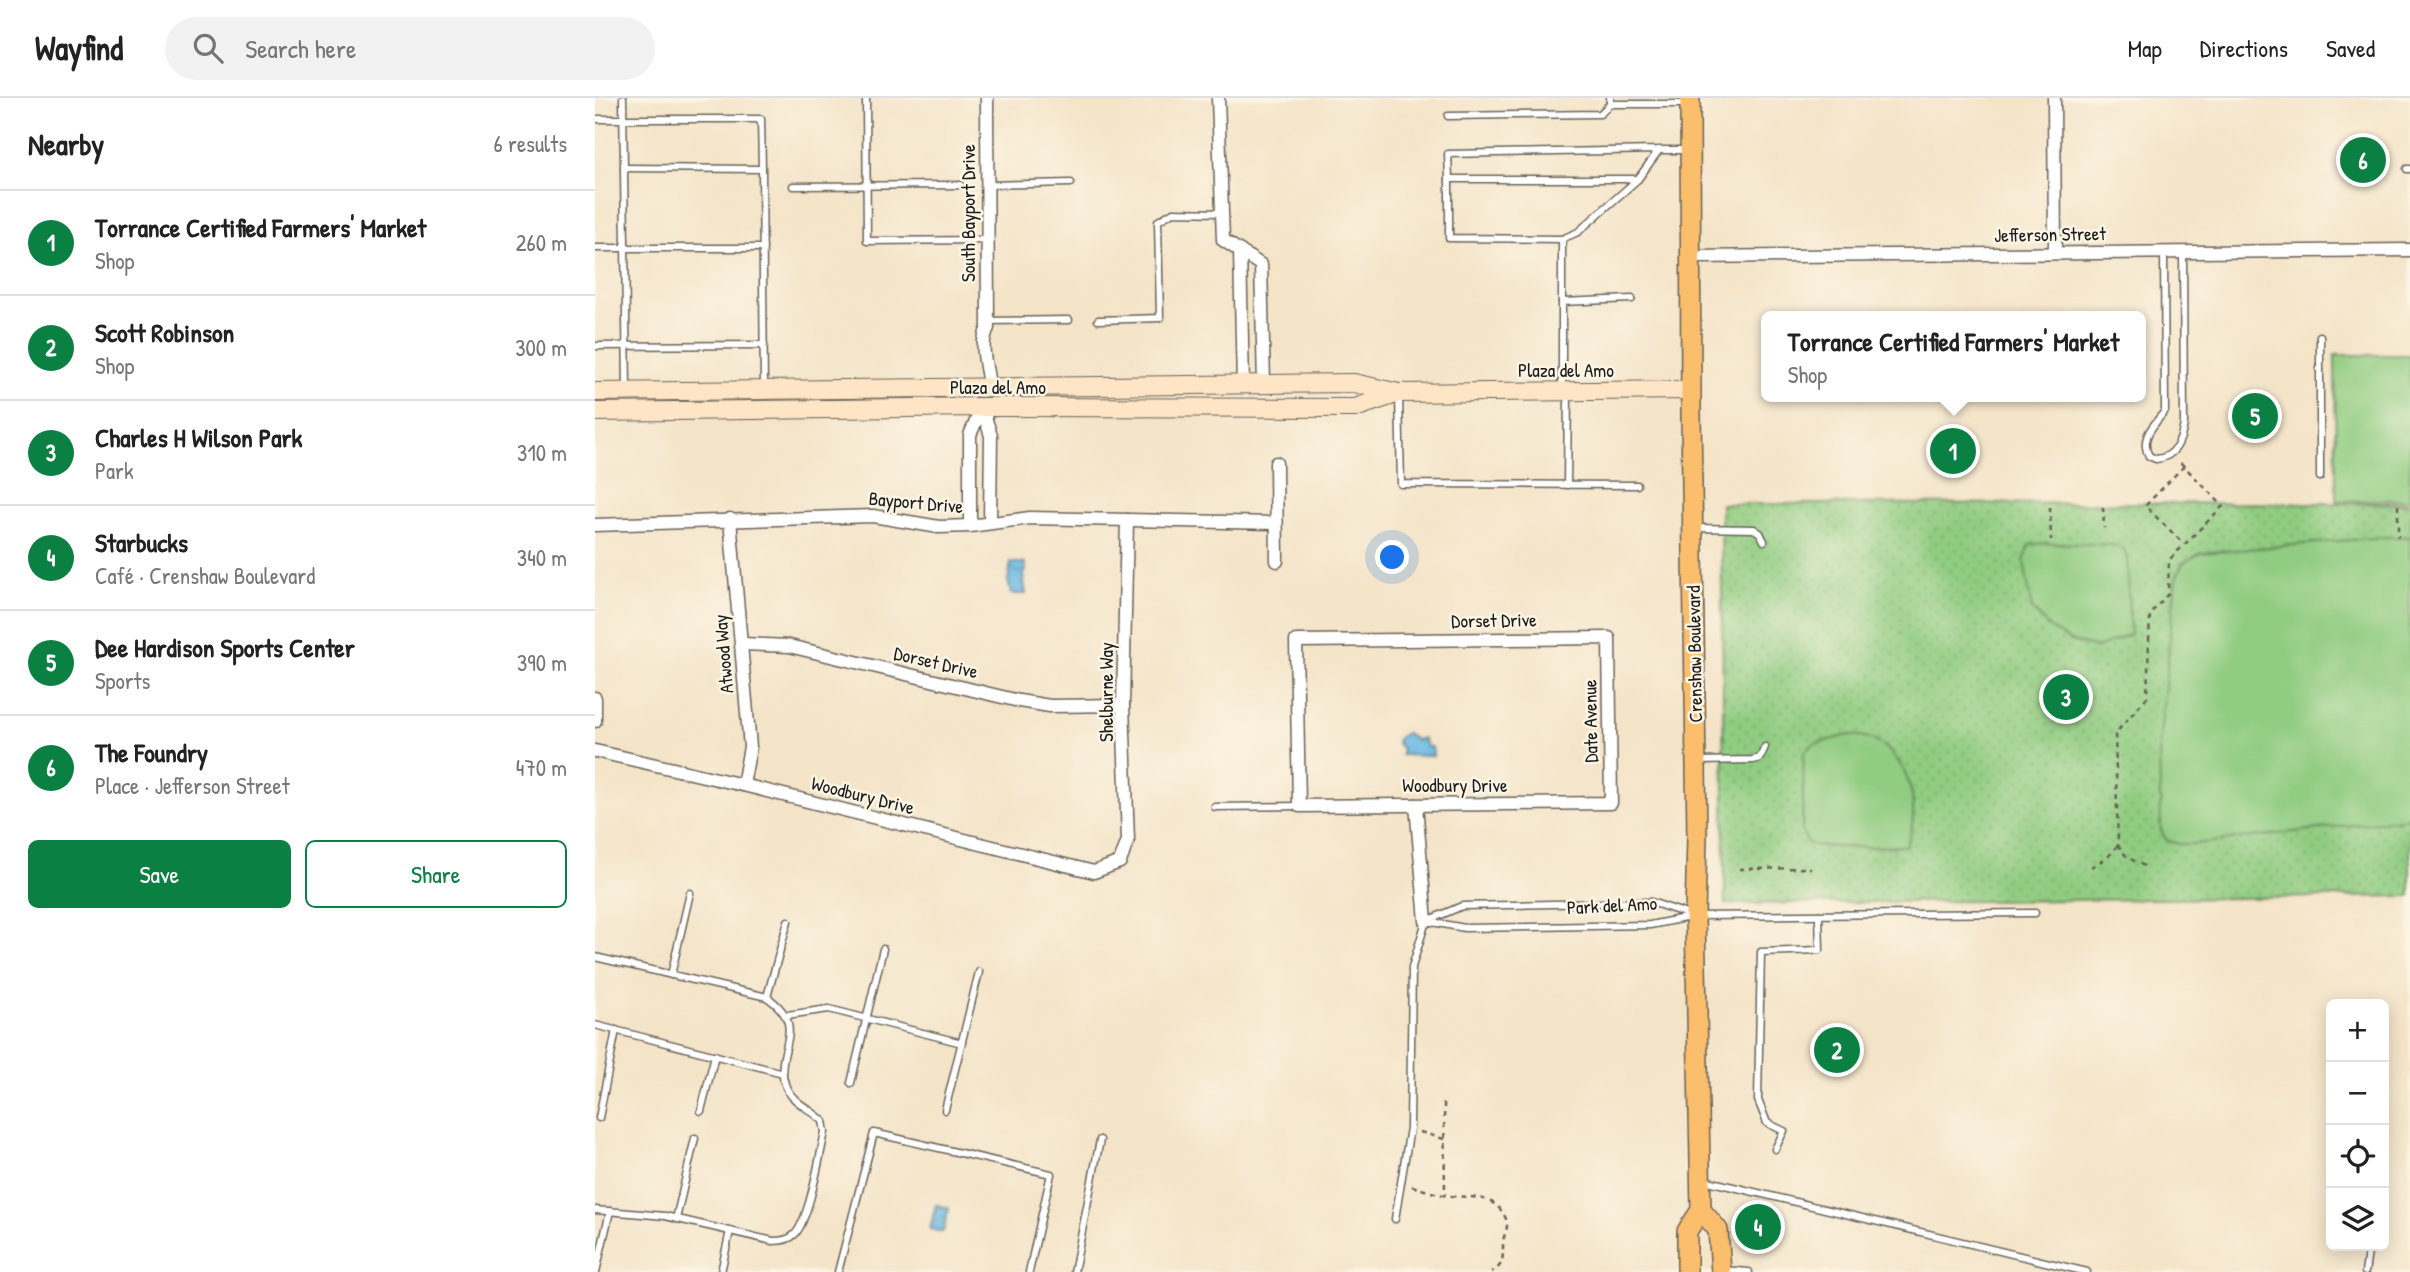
<!DOCTYPE html>
<meta charset="utf-8">
<style>
body{margin:0;font-family:"Patrick Hand",sans-serif;background:#f2f2f2;color:#222}
.controls{position:absolute;right:21px;bottom:21px;display:grid;overflow:hidden;border-radius:10px;box-shadow:0 4px 18px #0003}
.controls button{width:63px;height:63px;display:grid;place-items:center;padding:0;border:0;border-bottom:2px solid #e0e0e0;background:#fff;color:#222;font:35px sans-serif}
.you{position:absolute;left:798px;top:460px;width:24px;height:24px;margin:-18px;border:5px solid #fff;border-radius:50%;background:#1a73e8;box-shadow:0 0 0 10px #1a73e833}
.badge{display:grid;place-items:center;width:46px;height:46px;border-radius:50%;background:#0b8043;color:#fff;font-size:23px;font-weight:700}
.pin{position:absolute;translate:-50% -50%;border:4px solid #fff;box-shadow:0 2px 7px #0006}
.popup{position:absolute;left:1166px;top:213px;width:385px;height:91px;box-sizing:border-box;display:grid;place-content:center;border-radius:10px;background:#fff;filter:drop-shadow(0 2px 5px #0005);font-size:23px;white-space:nowrap;color:#767676}
.popup b{font-size:26px;color:#222}
.popup::after{content:'';position:absolute;left:50%;top:100%;margin-left:-14px;border:14px solid transparent;border-top-color:#fff}
.list{margin:0;padding:0;list-style:none}
h2{display:flex;justify-content:space-between;align-items:center;height:91px;margin:0;padding:0 28px;font-size:30px}
h2 small{font-size:23px;font-weight:400;color:#767676}
.list li{display:grid;grid-template-columns:46px 1fr auto;gap:21px;align-items:center;box-sizing:border-box;height:105px;padding:0 28px;border-top:2px solid #e0e0e0}
.list b{display:block;font-size:26px;white-space:nowrap}
.list p{margin:0;font-size:23px;white-space:nowrap;color:#767676}
.list em{font-size:23px;font-style:normal;color:#767676}
.actions{display:flex;gap:14px;padding:21px 28px}
.actions a{flex:1;padding:16px 0;border:2px solid #0b8043;border-radius:10px;text-align:center;font-size:24px;color:#0b8043}
.actions .main{background:#0b8043;color:#fff}
.icon{flex:none;width:38px;height:38px;fill:none;stroke:currentColor;stroke-width:2;stroke-linecap:round;stroke-linejoin:round}
.map{position:relative;flex:none;width:1815px;height:1174px;overflow:hidden}
header{display:flex;align-items:center;gap:42px;box-sizing:border-box;height:98px;padding:0 35px;background:#fff;border-bottom:2px solid #e0e0e0}
header strong{font-size:33px}
nav{display:flex;gap:38px;margin-inline-start:auto;font-size:24px}
.search{width:490px;height:63px;background:#f2f2f2;display:flex;align-items:center;gap:18px;box-sizing:border-box;padding:0 24px;border-radius:38px;color:#767676;font-size:26px}
main{display:flex}
aside{flex:1;background:#fff}
.map>svg:first-child{display:block}
</style>
<header>
<strong>Wayfind</strong>
<div class="search"><svg class="icon" aria-label="search" viewBox="0 0 24 24"><circle cx="10" cy="10" r="6"/><path d="M15 15l6 6"/></svg>Search here</div>
<nav><a>Map</a><a>Directions</a><a>Saved</a></nav>
</header>
<main>
<aside>
<h2>Nearby<small>6 results</small></h2>
<ul class="list">
<li><span class="badge">1</span><div><b>Torrance Certified Farmers' Market</b><p>Shop</p></div><em>260 m</em></li>
<li><span class="badge">2</span><div><b>Scott Robinson</b><p>Shop</p></div><em>300 m</em></li>
<li><span class="badge">3</span><div><b>Charles H Wilson Park</b><p>Park</p></div><em>310 m</em></li>
<li><span class="badge">4</span><div><b>Starbucks</b><p>Café · Crenshaw Boulevard</p></div><em>340 m</em></li>
<li><span class="badge">5</span><div><b>Dee Hardison Sports Center</b><p>Sports</p></div><em>390 m</em></li>
<li><span class="badge">6</span><div><b>The Foundry</b><p>Place · Jefferson Street</p></div><em>470 m</em></li>
</ul>
<div class="actions"><a class="main">Save</a><a>Share</a></div>
</aside>
<div class="map">
<svg width="1815" height="1174" viewBox="0 0 1815 1174">
<defs>
<pattern id="park-dots" width="8" height="8" patternUnits="userSpaceOnUse" patternTransform="scale(1.75)"><rect width="8" height="8" fill="#90cc81"/><path d="M2 2h.1M6 6h.1" fill="none" stroke="#7caf6f" stroke-width="1.8" stroke-linecap="round"/></pattern>
<pattern id="water-ripples" width="26" height="14" patternUnits="userSpaceOnUse" patternTransform="scale(1.75)"><rect width="26" height="14" fill="#67b8e2"/><path d="M2 4q2-2 4 0t4 0M15 11q2-2 4 0t4 0" fill="none" stroke="#5495b6"/></pattern>
</defs>
<rect width="100%" height="100%" fill="#fcf5e5"/>
<filter id="ink" filterUnits="userSpaceOnUse"><feTurbulence type="fractalNoise" baseFrequency=".0143" numOctaves="2"/><feDisplacementMap in="SourceGraphic" scale="14" xChannelSelector="R" yChannelSelector="G"/><feConvolveMatrix kernelMatrix="1 2 1 2 8 2 1 2 1" color-interpolation-filters="sRGB"/></filter>
<filter id="wash" filterUnits="userSpaceOnUse"><feTurbulence type="fractalNoise" baseFrequency=".00686" numOctaves="4" result="noise"/><feDisplacementMap in="SourceGraphic" scale="28" xChannelSelector="R" yChannelSelector="G"/><feGaussianBlur stdDeviation="1.57" result="paint"/><feColorMatrix in="noise" values="0 0 0 0 0 0 0 0 0 0 0 0 0 0 0 0 0 1.4 0 .05"/><feComposite in="paint" operator="in"/></filter>
<g filter="url(#wash)">
<rect width="100%" height="100%" fill="#f4e4c8"/>
<polygon fill="url(#park-dots)" stroke="#56744e" stroke-width="2" points="1815,405 1815,798 1130,806 1126,406"/>
<g fill="#90cc81" stroke="#56744e" stroke-width="2">
<polygon points="1740,257 1815,257 1815,402 1741,403"/>
<polygon points="1791,439 1815,439 1815,720 1600,746 1583,746 1571,742 1566,732 1564,648 1581,480 1588,465 1606,455"/>
<polygon points="1450,445 1518,447 1528,451 1532,459 1535,536 1502,550 1476,543 1456,531 1437,511 1429,463 1434,447"/>
<path d="M1254,637C1308,637 1331,703 1311,748C1292,748 1224,752 1213,745L1207,734L1209,654L1219,646Z"/>
</g>
<g fill="url(#water-ripples)" stroke="#426a7f" stroke-width="2">
<polygon points="416,465 430,465 431,472 428,478 431,496 416,496 413,482"/>
<polygon points="811,635 821,642 828,640 832,649 837,649 838,658 806,657 807,651 802,645 803,640"/>
<polygon points="341,1107 354,1110 348,1134 335,1131"/>
</g>
</g>
<g filter="url(#ink)">
<g fill="none" stroke-linecap="round" stroke-linejoin="round">
<g stroke="#686258" stroke-width="9">
<g id="service">
<polyline points="28,0 32,292"/>
<polyline points="271,0 272,143 393,142"/>
<polyline points="1015,0 1015,6 1092,6"/>
<polyline points="853,18 1005,16 1015,6"/>
<polyline points="0,21 166,21 167,71 29,70"/>
<polyline points="1064,52 1043,81 854,81 853,56 1064,52 1094,52"/>
<polyline points="167,71 169,290"/>
<polyline points="1812,71 1815,71"/>
<polyline points="854,81 854,140 967,141"/>
<polyline points="393,87 476,85"/>
<polyline points="198,88 365,87"/>
<polyline points="0,150 168,150"/>
<path d="M1569,155L1570,313C1559,327 1544,340 1554,358L1561,361C1581,359 1586,343 1589,326L1588,154"/>
<polyline points="967,204 1037,201"/>
<polyline points="503,222 565,220 563,123 578,114 627,115"/>
<polyline points="393,223 474,222"/>
<polyline points="1725,238 1725,379"/>
<polyline points="0,248 169,247"/>
<polyline points="967,290 967,141 983,134 1043,81"/>
<polyline points="804,297 806,386 1042,387"/>
<polyline points="972,387 973,295"/>
<polyline points="1100,430 1159,431 1165,435 1169,443"/>
<polyline points="1103,663 1158,662 1165,660 1170,649"/>
<polyline points="620,709 704,708"/>
<polyline points="834,822 867,808 1056,804 1098,818"/>
<polyline points="831,823 870,830 1055,827 1100,818 1440,815"/>
<path d="M0,859L172,899C217,931 176,952 191,989C197,1004 217,1012 228,1023L230,1034C225,1056 214,1124 199,1137C194,1142 185,1143 178,1143L70,1118L0,1112"/>
<polyline points="76,877 95,795"/>
<polyline points="172,899 193,823"/>
<polyline points="192,917 234,911 367,945"/>
<polyline points="0,927 188,975"/>
<polyline points="256,985 288,851"/>
<polyline points="350,1012 384,874"/>
<polyline points="106,1013 120,957"/>
<polyline points="4,1020 21,932"/>
<polyline points="1180,1051 1189,1033 1172,1025 1163,1002 1166,854 1225,852 1224,817"/>
<polyline points="1109,1082 1492,1174"/>
<polyline points="81,1121 100,1040"/>
<polyline points="800,1121 815,1030 817,869 831,823"/>
<polyline points="1128,1172 1154,1174"/>
<polyline points="1,1174 15,1113"/>
<polyline points="126,1174 135,1133"/>
<polyline points="243,1174 279,1035 456,1076 434,1174"/>
<polyline points="479,1174 505,1042"/>
<polyline points="1770,1174 1774,1148"/>
</g>
</g>
<g stroke="#686258" stroke-width="15">
<g id="minor">
<path d="M392,0L393,230C383,248 393,271 394,289"/>
<polyline points="623,0 628,142 666,167 669,286"/>
<polyline points="1459,0 1460,155"/>
<polyline points="645,153 648,287"/>
<polyline points="1096,159 1815,152"/>
<polyline points="387,309 396,338 395,424"/>
<polyline points="681,365 682,463"/>
<polyline points="135,421 155,649 148,687"/>
<polyline points="0,427 278,418 344,429 375,428 435,420 681,425"/>
<polyline points="375,428 375,337 387,309"/>
<polygon points="1014,540 1016,705 704,708 701,543"/>
<polyline points="147,546 194,548 424,603 455,608 528,607"/>
<polyline points="0,600 0,623"/>
<polyline points="0,653 148,687 499,774 525,764 533,742 528,607 532,422"/>
<polyline points="821,707 831,823"/>
</g>
</g>
<g stroke="#686258" stroke-width="20">
<g id="secondary">
<polyline points="0,294 759,285 804,295 1096,292"/>
<polyline points="0,314 387,309 760,310 804,295"/>
</g>
</g>
<g stroke="#686258" stroke-width="22">
<g id="primary">
<polyline points="1106,1112 1123,1132 1126,1174"/>
<polyline points="1092,1174 1092,1133 1106,1112 1100,818 1102,739 1096,315 1095,0"/>
</g>
</g>
<g stroke="#686258" stroke-width="2.5" stroke-dasharray="5 5" stroke-linecap="butt">
<polyline points="1589,368 1550,408 1589,446"/>
<polyline points="1803,407 1803,439"/>
<polyline points="1455,409 1456,442"/>
<polyline points="1508,409 1509,430"/>
<polyline points="1549,768 1532,759 1523,747 1520,636 1552,599 1555,516 1573,496 1574,462 1628,408 1583,362"/>
<polyline points="1496,769 1513,759 1523,747"/>
<polyline points="1144,771 1216,770"/>
<polyline points="849,1005 850,1096"/>
<polyline points="825,1034 849,1041"/>
<path d="M817,1088C827,1091 838,1095 848,1097C871,1101 899,1093 911,1121C915,1130 907,1138 908,1147C908,1158 909,1169 896,1174"/>
</g>
<use href="#service" stroke="#fff" stroke-width="6"/>
<use href="#minor" stroke="#fff" stroke-width="12"/>
<use href="#secondary" stroke="#fde5c5" stroke-width="18"/>
<use href="#primary" stroke="#fabe6d" stroke-width="19"/>
</g>
</g>
<g text-anchor="middle" stroke-width="5" stroke-linejoin="round" paint-order="stroke">
<g font-size="19" fill="#1c1c1c" stroke="#fcf5e5">
<text transform="translate(373 115) rotate(-90)" y="7">South Bayport Drive</text>
<text transform="translate(1455 136) rotate(-1)" y="7">Jefferson Street</text>
<text x="971" y="279">Plaza del Amo</text>
<text x="403" y="296">Plaza del Amo</text>
<text transform="translate(321 404) rotate(5)" y="7">Bayport Drive</text>
<text transform="translate(899 522) rotate(-1)" y="7">Dorset Drive</text>
<text transform="translate(128 556) rotate(-95)" y="7">Atwood Way</text>
<text transform="translate(1099 556) rotate(-91)" y="7">Crenshaw Boulevard</text>
<text transform="translate(341 564) rotate(13)" y="7">Dorset Drive</text>
<text transform="translate(511 594) rotate(-90)" y="7">Shelburne Way</text>
<text transform="translate(995 623) rotate(-91)" y="7">Date Avenue</text>
<text x="860" y="694">Woodbury Drive</text>
<text transform="translate(268 697) rotate(14)" y="7">Woodbury Drive</text>
<text transform="translate(1017 807) rotate(-3)" y="7">Park del Amo</text>
</g>
</g>
</svg>
<div class="controls">
<button>+</button>
<button>−</button>
<button><svg class="icon" aria-label="locate" viewBox="0 0 24 24"><circle cx="12" cy="12" r="6"/><path d="M12 2v4M12 18v4M2 12h4M18 12h4"/></svg></button>
<button><svg class="icon" aria-label="layers" viewBox="0 0 24 24"><path d="M12 4l9 5-9 5-9-5zM3 14l9 5 9-5"/></svg></button>
</div>
<div class="you"></div>
<div class="pin badge" style="left:1358px;top:353px">1</div>
<div class="popup"><b>Torrance Certified Farmers' Market</b>Shop</div>
<div class="pin badge" style="left:1242px;top:952px">2</div>
<div class="pin badge" style="left:1471px;top:599px">3</div>
<div class="pin badge" style="left:1163px;top:1129px">4</div>
<div class="pin badge" style="left:1660px;top:318px">5</div>
<div class="pin badge" style="left:1768px;top:62px">6</div>
</div>
</main>
